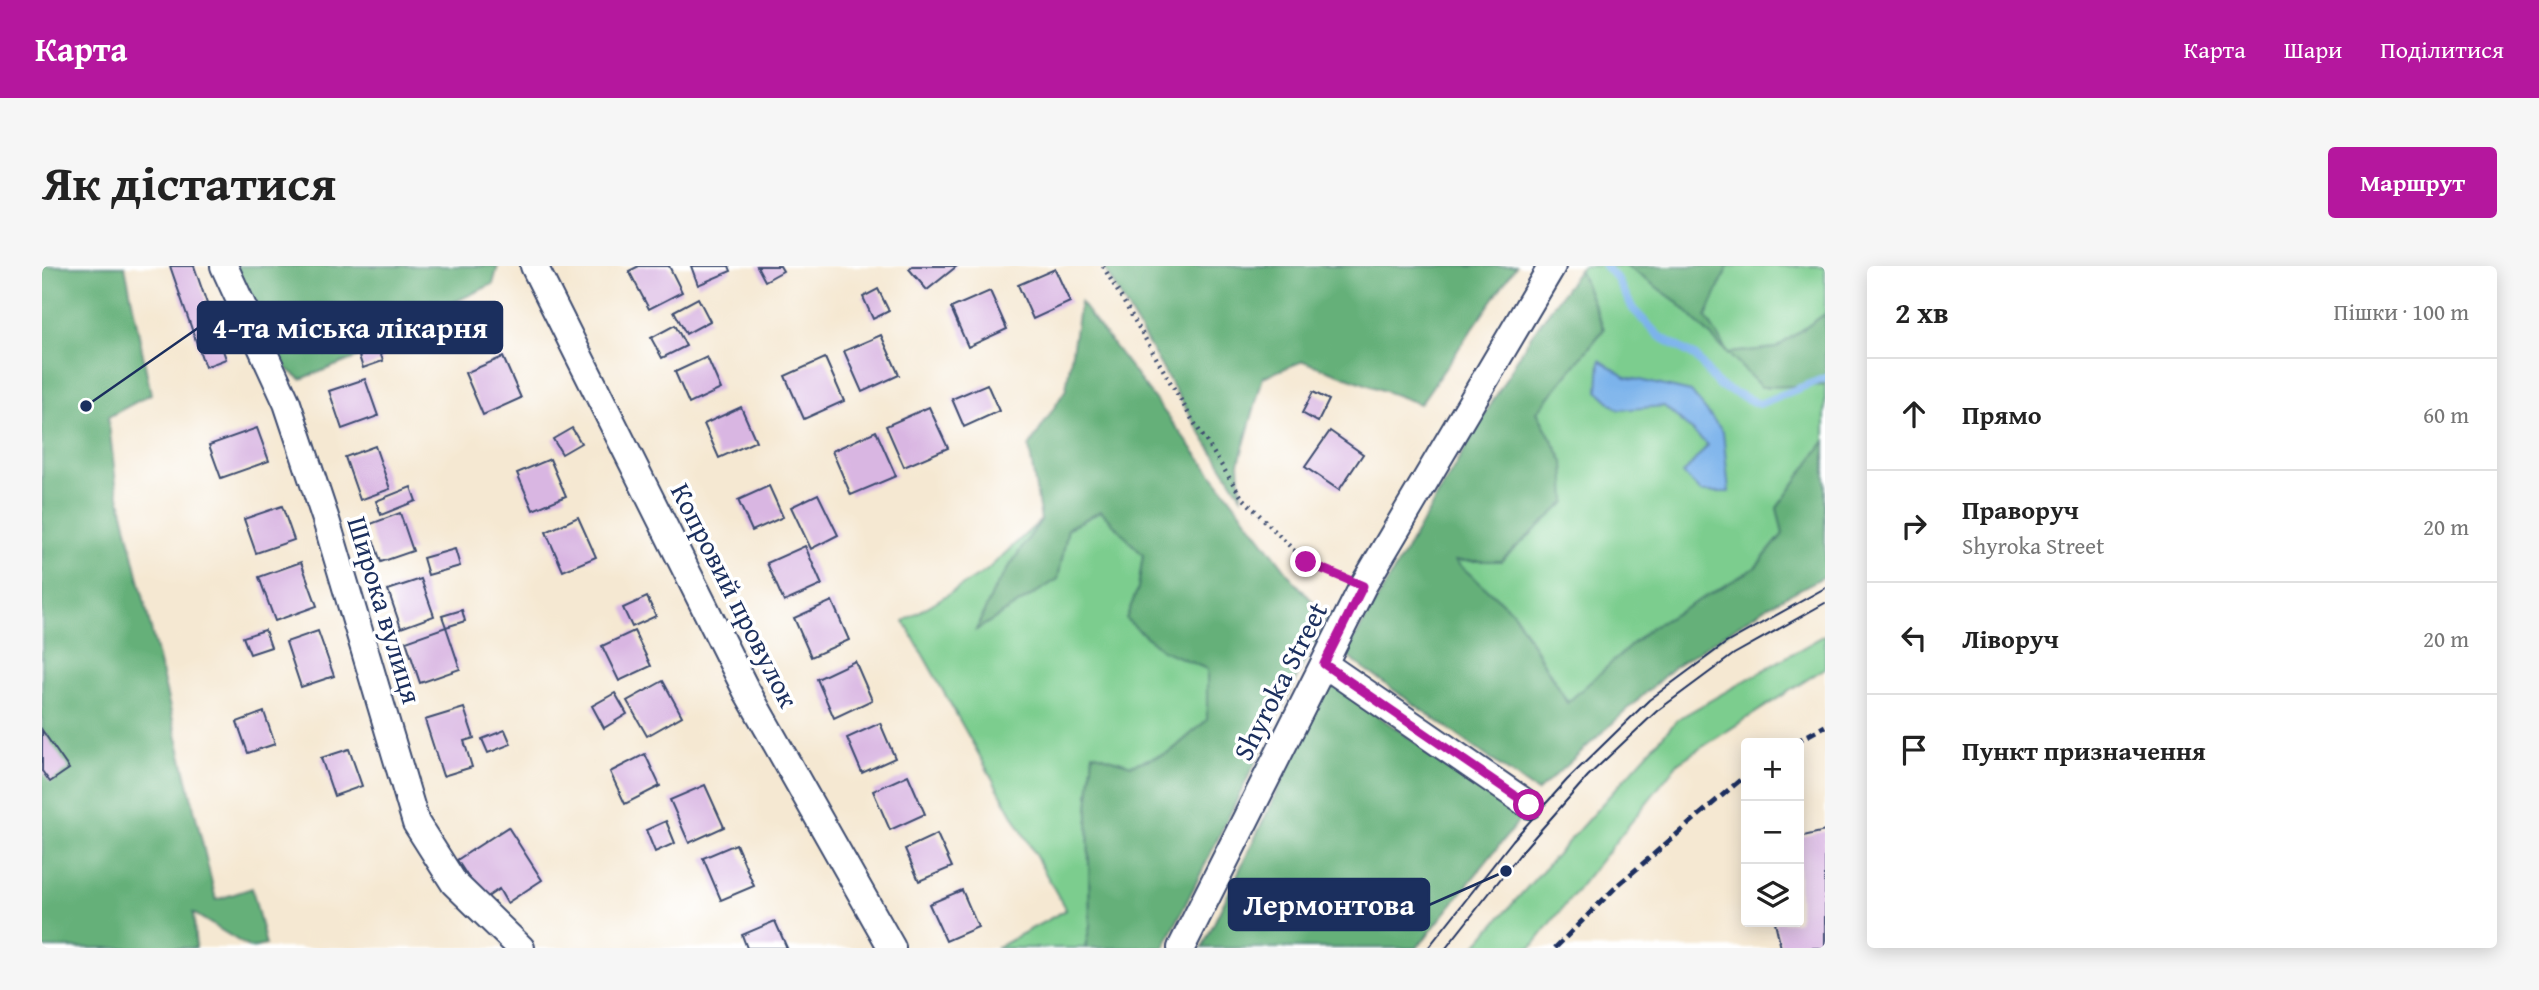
<!DOCTYPE html>
<html lang="uk">
<meta charset="utf-8">
<style>
body{margin:0;font-family:"Gentium Book Plus",serif;background:#f6f6f6;color:#222}
.controls{position:absolute;right:21px;bottom:21px;display:grid;overflow:hidden;border-radius:7px;box-shadow:0 4px 18px #0003}
.controls button{width:63px;height:63px;display:grid;place-items:center;padding:0;border:0;border-bottom:2px solid #e0e0e0;background:#fff;color:#222;font:35px sans-serif}
.stop{position:absolute;width:21px;height:21px;margin:-16px;border:5px solid #b5179e;border-radius:50%;background:#fff}
.stop.end{background:#b5179e;border-color:#fff;box-shadow:0 2px 7px #0008}
.list{margin:0;padding:0;list-style:none}
h2{display:flex;justify-content:space-between;align-items:center;height:91px;margin:0;padding:0 28px;font-size:30px}
h2 small{font-size:23px;font-weight:400;color:#767676}
.list li{display:grid;grid-template-columns:46px 1fr auto;gap:21px;align-items:center;box-sizing:border-box;height:112px;padding:0 28px;border-top:2px solid #e0e0e0}
.list b{display:block;font-size:26px;white-space:nowrap}
.list p{margin:0;font-size:23px;white-space:nowrap;color:#767676}
.list em{font-size:23px;font-style:normal;color:#767676}
.icon{flex:none;width:38px;height:38px;fill:none;stroke:currentColor;stroke-width:2;stroke-linecap:round;stroke-linejoin:round}
.map{position:relative;flex:none;width:1783px;height:682px;overflow:hidden;border-radius:7px}
header{display:flex;align-items:center;gap:42px;box-sizing:border-box;height:98px;padding:0 35px;background:#b5179e;color:#fff}
header strong{font-size:33px}
nav{display:flex;gap:38px;margin-inline-start:auto;font-size:24px}
.intro{display:flex;align-items:center;justify-content:space-between;box-sizing:border-box;height:168px;padding:0 42px}
h1{margin:0;font-size:49px}
.button{padding:18px 32px;border-radius:7px;background:#b5179e;color:#fff;font-size:24px;font-weight:700}
main{display:flex;gap:42px;padding:0 42px}
aside{flex:1;background:#fff;border-radius:7px;box-shadow:0 4px 18px #0003}
.map>svg:first-child{display:block}
</style>
<header>
<strong>Карта</strong>
<nav><a>Карта</a><a>Шари</a><a>Поділитися</a></nav>
</header>
<div class="intro"><h1>Як дістатися</h1><a class="button">Маршрут</a></div>
<main>
<div class="map">
<svg width="1783" height="682" viewBox="0 0 1783 682">
<rect width="100%" height="100%" fill="#fff"/>
<filter id="ink" filterUnits="userSpaceOnUse"><feTurbulence type="fractalNoise" baseFrequency=".0143" numOctaves="2"/><feDisplacementMap in="SourceGraphic" scale="14" xChannelSelector="R" yChannelSelector="G"/><feConvolveMatrix kernelMatrix="1 2 1 2 8 2 1 2 1" color-interpolation-filters="sRGB"/></filter>
<filter id="wash" filterUnits="userSpaceOnUse"><feTurbulence type="fractalNoise" baseFrequency=".00686" numOctaves="4" result="noise"/><feDisplacementMap in="SourceGraphic" scale="28" xChannelSelector="R" yChannelSelector="G"/><feGaussianBlur stdDeviation="1.57" result="paint"/><feColorMatrix in="noise" values="0 0 0 0 0 0 0 0 0 0 0 0 0 0 0 0 0 1.4 0 .05"/><feComposite in="paint" operator="in"/></filter>
<g filter="url(#wash)">
<rect width="100%" height="100%" fill="#f5e8d2"/>
<g fill="#7ccd8e" stroke="#4c7e76" stroke-width="2">
<polygon points="1541,0 1585,0 1634,35 1683,84 1663,52 1686,0 1783,0 1783,48 1734,82 1687,87 1719,121 1783,119 1783,175 1735,242 1741,268 1713,302 1607,363 1526,437 1471,346 1412,295 1459,295 1522,196 1495,146 1562,63 1537,4"/>
<polygon points="1060,245 1101,289 1096,322 1084,353 1120,384 1165,403 1165,454 1128,486 1089,499 1051,487 1046,543 1048,660 1043,682 954,682 1024,644 862,355 944,305 999,254 953,322 936,363 1016,313 1026,262"/>
<polygon points="1783,369 1783,402 1637,496 1489,682 1431,682 1636,453"/>
</g>
<g fill="#65b079" stroke="#40706c" stroke-width="2">
<polygon points="0,0 83,0 109,128 66,151 74,217 174,634 210,622 224,679 208,682 151,647 154,682 0,682"/>
<polygon points="190,0 456,0 451,18 393,45 337,83 259,113 237,97"/>
<polygon points="1061,0 1474,0 1378,138 1261,95 1221,111 1197,197 1199,230 1148,150"/>
<polygon points="1585,0 1686,0 1664,51 1686,87 1734,82 1783,48 1783,119 1719,121 1634,35"/>
<polygon points="1537,4 1562,63 1495,146 1522,196 1524,236 1459,295 1413,295 1471,346 1525,437 1607,363 1713,302 1741,268 1735,242 1783,175 1783,310 1729,338 1632,401 1495,526 1303,389 1487,73"/>
<polygon points="1038,36 1252,315 1285,351 1122,682 1043,682 1048,660 1046,543 1051,487 1089,499 1128,486 1165,454 1165,403 1120,384 1084,353 1096,322 1101,289 1059,245 1026,262 1016,313 934,364 953,322 999,254 987,181 1024,123"/>
<polygon points="1288,416 1480,551 1375,682 1160,682"/>
</g>
<polygon fill="#7bb3eb" stroke="#4b71a4" stroke-width="2" points="1558,94 1584,111 1649,126 1681,166 1687,226 1659,226 1641,208 1666,179 1622,140 1577,144 1556,125"/>
<g fill="none" stroke-linecap="round" stroke-linejoin="round">
<polyline stroke="#7bb3eb" stroke-width="8" points="1563,0 1575,13 1591,43 1617,70 1654,91 1676,119 1717,138 1783,112"/>
</g>
<g id="blocks">
<g fill="#d9b6e2">
<polygon points="128,0 152,0 184,93 163,101"/>
<polygon points="597,0 627,0 640,26 607,43 587,5"/>
<polygon points="649,0 687,0 689,5 656,19"/>
<polygon points="715,0 738,0 741,5 723,15"/>
<polygon points="870,0 915,0 885,24 867,3"/>
<polygon points="1013,3 1028,36 991,53 976,19"/>
<polygon points="836,23 847,45 831,53 821,31"/>
<polygon points="948,25 965,63 926,81 909,42"/>
<polygon points="656,32 668,55 644,68 632,45"/>
<polygon points="633,59 644,80 620,92 609,72"/>
<polygon points="839,69 857,109 820,126 802,85"/>
<polygon points="337,83 341,95 321,102 317,90"/>
<polygon points="461,91 479,132 441,149 423,107"/>
<polygon points="665,91 679,123 647,138 633,106"/>
<polygon points="783,92 802,135 762,153 743,110"/>
<polygon points="323,113 336,150 300,163 287,125"/>
<polygon points="945,118 957,145 922,161 910,133"/>
<polygon points="1271,126 1287,134 1276,156 1260,147"/>
<polygon points="699,141 714,175 677,192 662,158"/>
<polygon points="887,141 906,182 862,201 844,160"/>
<polygon points="215,162 227,195 179,212 167,179"/>
<polygon points="530,162 539,177 520,188 511,173"/>
<polygon points="834,165 854,210 809,229 790,185"/>
<polygon points="1288,165 1321,188 1297,224 1263,201"/>
<polygon points="333,180 348,223 318,234 303,191"/>
<polygon points="508,193 524,230 491,244 475,207"/>
<polygon points="727,220 741,251 710,265 696,234"/>
<polygon points="369,221 374,235 339,249 334,235"/>
<polygon points="776,228 796,269 769,283 749,241"/>
<polygon points="240,240 252,274 214,287 202,253"/>
<polygon points="358,247 371,285 339,296 326,259"/>
<polygon points="536,251 554,291 521,305 504,266"/>
<polygon points="763,280 780,319 742,336 725,297"/>
<polygon points="413,283 418,300 386,309 381,292"/>
<polygon points="259,296 275,340 233,355 217,311"/>
<polygon points="379,313 392,350 359,362 346,324"/>
<polygon points="605,331 614,350 590,361 581,342"/>
<polygon points="790,335 807,374 769,391 752,352"/>
<polygon points="420,344 423,355 404,361 400,350"/>
<polygon points="404,361 418,403 378,417 364,375"/>
<polygon points="223,364 229,381 208,388 201,371"/>
<polygon points="276,365 292,410 259,421 244,376"/>
<polygon points="592,365 609,400 577,415 560,380"/>
<polygon points="813,395 830,434 792,452 775,413"/>
<polygon points="621,415 640,450 605,470 585,435"/>
<polygon points="573,427 585,448 562,462 550,440"/>
<polygon points="422,442 432,472 422,475 430,501 401,510 383,454"/>
<polygon points="222,446 233,478 206,487 195,456"/>
<polygon points="838,457 853,492 820,507 805,472"/>
<polygon points="0,464 27,503 8,516 0,505"/>
<polygon points="463,464 469,478 446,487 440,473"/>
<polygon points="307,483 320,520 292,530 279,492"/>
<polygon points="603,488 618,520 583,538 568,506"/>
<polygon points="866,509 883,548 848,564 831,525"/>
<polygon points="663,519 682,561 647,577 628,534"/>
<polygon points="624,555 633,577 613,586 604,564"/>
<polygon points="466,561 500,614 465,637 457,623 441,634 415,594"/>
<polygon points="1783,565 1783,682 1739,682 1733,656 1757,656 1757,571"/>
<polygon points="895,568 910,601 877,615 863,583"/>
<polygon points="694,578 712,620 679,634 661,592"/>
<polygon points="920,624 936,661 904,675 887,638"/>
<polygon points="733,655 745,682 705,682 700,669"/>
</g>
</g>
</g>
<g filter="url(#ink)">
<use href="#blocks" fill-opacity="0" stroke="#3c4b6f" stroke-width="2"/>
<g fill="none" stroke-linecap="round" stroke-linejoin="round">
<g stroke="#3c4b6f" stroke-width="30">
<g id="minor">
<polyline points="182,0 245,137 284,254 374,557 412,617 479,682"/>
<polyline points="492,0 704,424 850,682"/>
<polyline points="1282,398 1487,539"/>
<polyline points="1139,682 1321,320 1510,0"/>
</g>
</g>
<polyline stroke="#3c4b6f" stroke-width="4.5" stroke-dasharray="2 5" stroke-linecap="butt" points="1061,0 1148,150 1199,230 1263,296 1298,311"/>
<use href="#minor" stroke="#fff" stroke-width="26"/>
<g stroke="#1b2f5e" stroke-width="2">
<polyline points="1386,682 1471,574 1525,514 1607,434 1684,377 1783,322"/>
<polyline points="1404,682 1482,583 1546,510 1615,445 1692,388 1783,337"/>
</g>
<g stroke="#1b2f5e" stroke-width="5" stroke-dasharray="10 5" stroke-linecap="butt">
<polyline points="1752,477 1783,460"/>
<polyline points="1513,682 1577,618 1704,509"/>
</g>
</g>
</g>
<g fill="none" stroke-linecap="round" stroke-linejoin="round" filter="url(#ink)">
<polyline stroke="#b5179e" stroke-width="9" points="1264,296 1321,320 1282,398 1487,539"/>
</g>
<g text-anchor="middle" stroke-width="7" stroke-linejoin="round" paint-order="stroke">
<g font-size="28" fill="#1b2f5e" stroke="#fff">
<text transform="translate(693 329) rotate(63)" y="10">Копровий провулок</text>
<text transform="translate(343 344) rotate(73)" y="10">Широка вулиця</text>
<text transform="translate(1238 415) rotate(-63)" y="10">Shyroka Street</text>
</g>
</g>
<path fill="none" stroke="#1b2f5e" stroke-width="2.5" d="M44 140L156 62M1464 605L1387 639"/>
<g fill="#1b2f5e" stroke="#fff" stroke-width="2.5">
<circle cx="44" cy="140" r="7"/>
<circle cx="1464" cy="605" r="7"/>
</g>
<g fill="#1b2f5e" stroke="#1b2f5e" stroke-width="2.5">
<rect x="156" y="36" width="304" height="51" rx="7"/>
<rect x="1187" y="613" width="200" height="51" rx="7"/>
</g>
<g font-size="30" text-anchor="middle" font-weight="bold" fill="#fff">
<text x="308" y="72">4-та міська лікарня</text>
<text x="1287" y="649">Лермонтова</text>
</g>
</svg>
<div class="controls">
<button>+</button>
<button>−</button>
<button><svg class="icon" aria-label="layers" viewBox="0 0 24 24"><path d="M12 4l9 5-9 5-9-5zM3 14l9 5 9-5"/></svg></button>
</div>
<div class="stop" style="left:1487px;top:539px"></div>
<div class="stop end" style="left:1264px;top:296px"></div>
</div>
<aside>
<h2>2 хв<small>Пішки · 100 m</small></h2>
<ul class="list">
<li><svg class="icon" aria-label="ahead" viewBox="0 0 24 24"><path d="M12 20V5M6 11l6-6 6 6"/></svg><div><b>Прямо</b></div><em>60 m</em></li>
<li><svg class="icon" aria-label="right" viewBox="0 0 24 24"><path d="M7 20v-9h11M14 6l5 5-5 5"/></svg><div><b>Праворуч</b><p>Shyroka Street</p></div><em>20 m</em></li>
<li><svg class="icon" aria-label="left" viewBox="0 0 24 24"><path d="M17 20v-9H6M10 6l-5 5 5 5"/></svg><div><b>Ліворуч</b></div><em>20 m</em></li>
<li><svg class="icon" aria-label="arrive" viewBox="0 0 24 24"><path d="M6 21V4h12l-3 4 3 4H6"/></svg><div><b>Пункт призначення</b></div></li>
</ul>
</aside>
</main>
